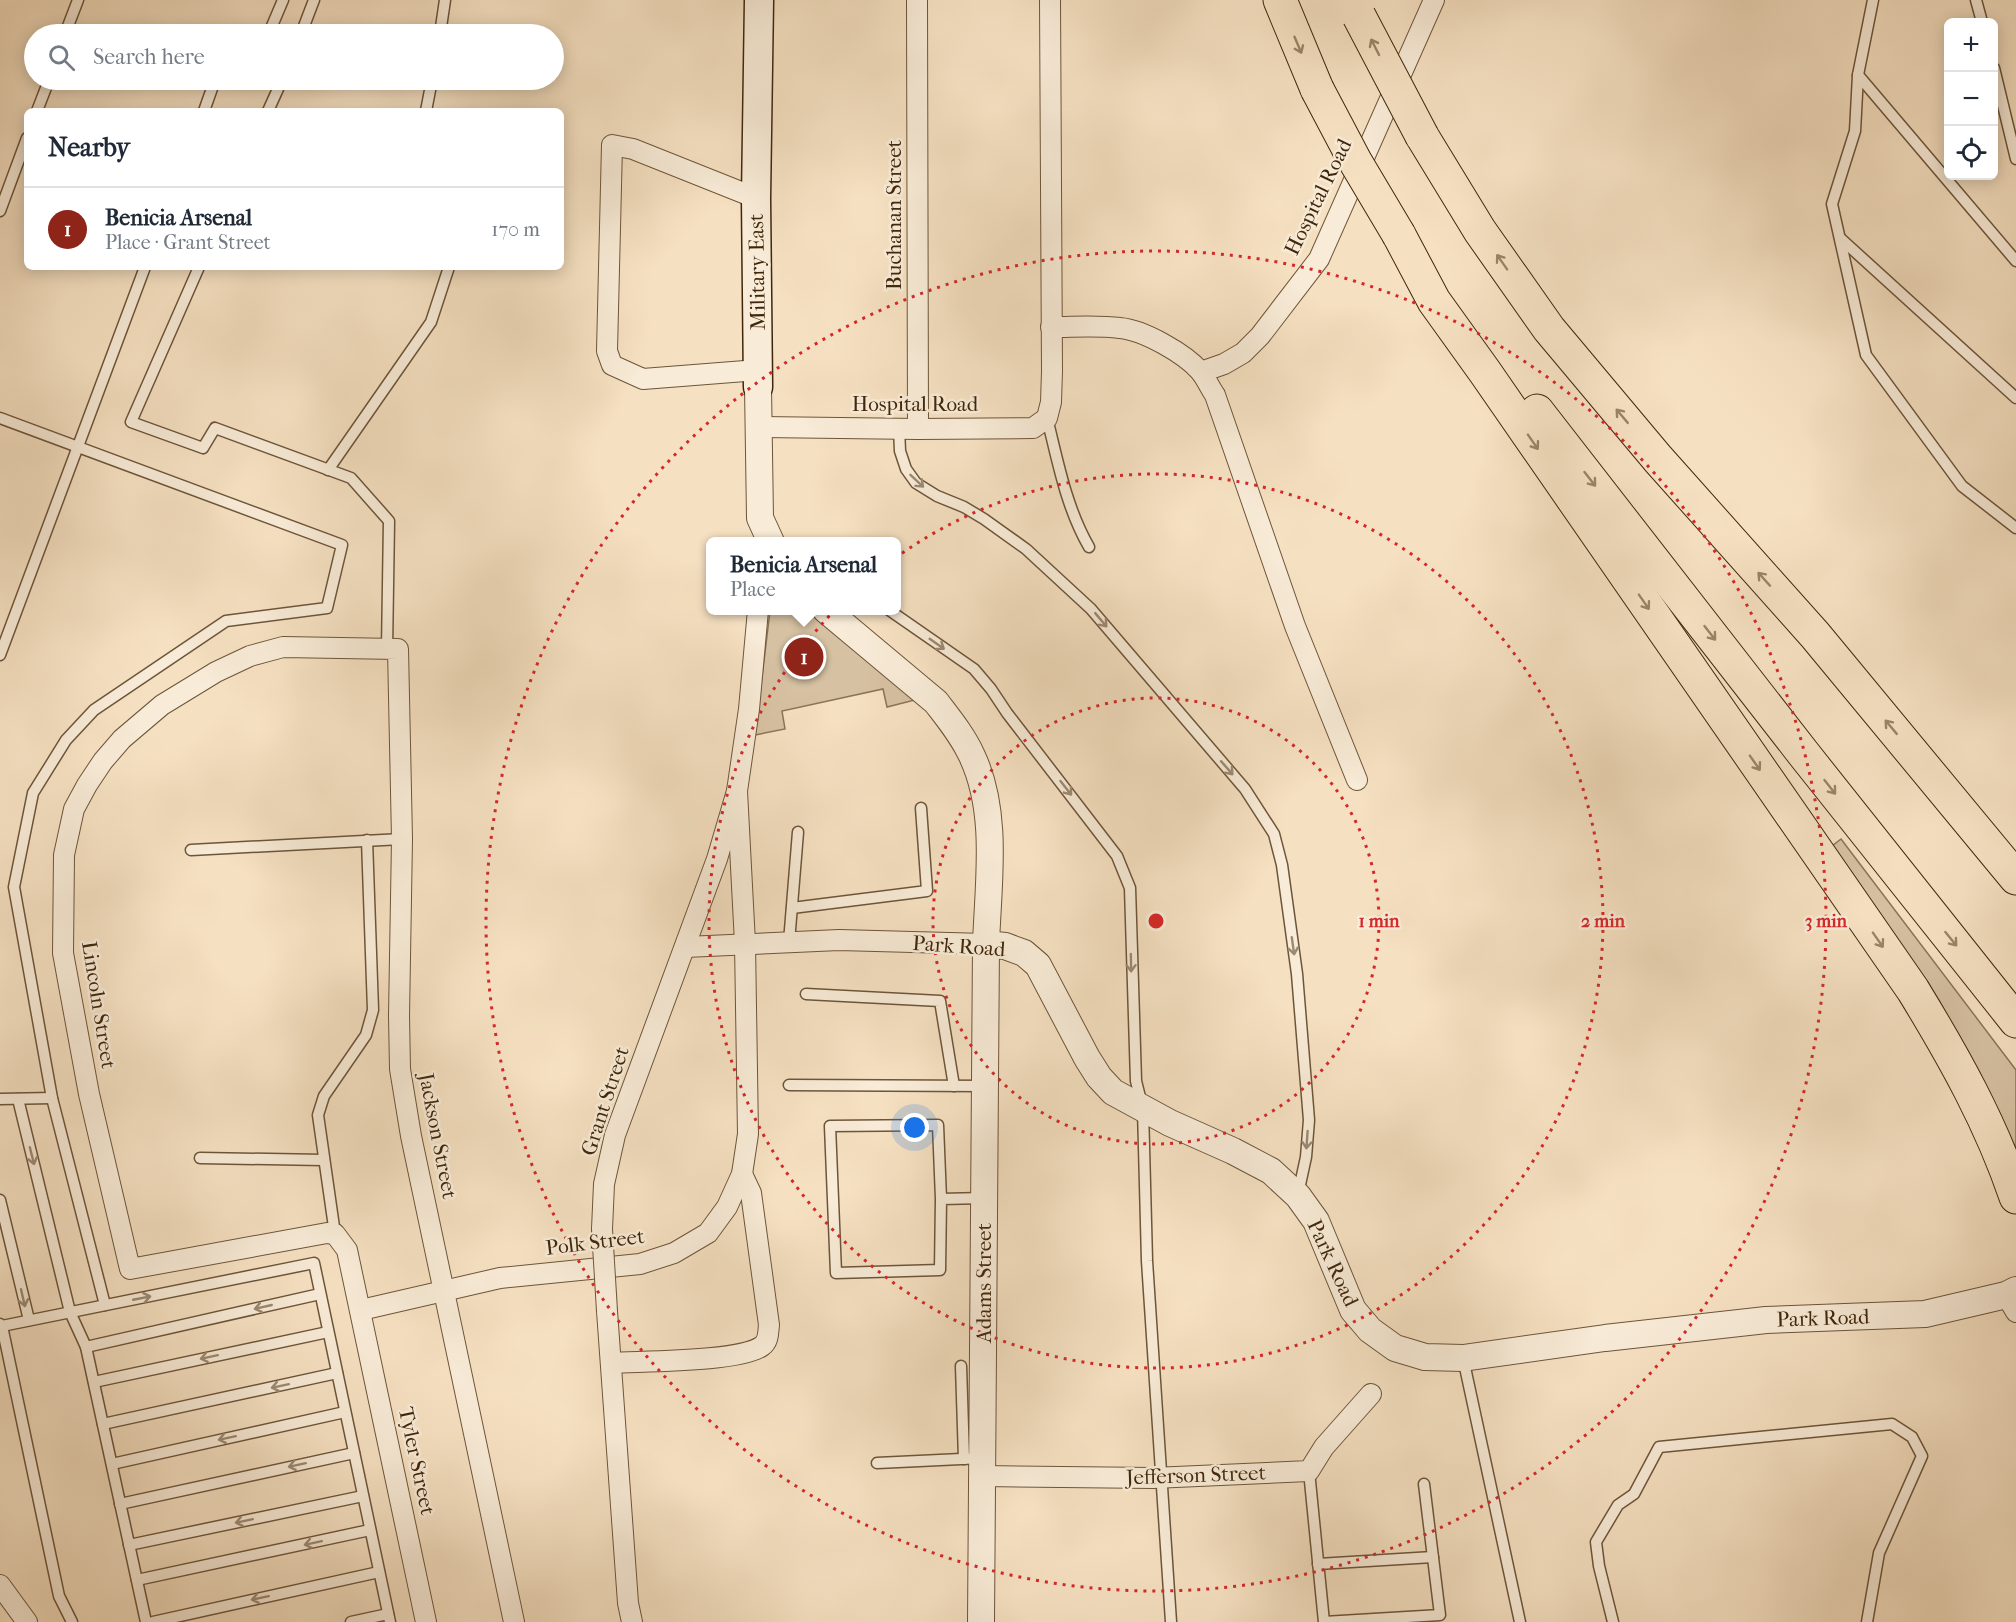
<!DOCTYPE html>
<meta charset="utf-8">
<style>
body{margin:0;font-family:"IM FELL French Canon",serif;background:#f2f2f3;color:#1f2937}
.controls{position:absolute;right:18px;top:18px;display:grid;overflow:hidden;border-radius:9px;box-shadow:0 3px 15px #0003}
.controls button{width:54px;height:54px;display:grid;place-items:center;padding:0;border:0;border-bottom:2px solid #e0e1e3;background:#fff;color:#1f2937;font:30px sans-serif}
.you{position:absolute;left:915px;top:1128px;width:21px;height:21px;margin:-15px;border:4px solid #fff;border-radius:50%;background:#1a73e8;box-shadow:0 0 0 9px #1a73e833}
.badge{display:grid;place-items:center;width:39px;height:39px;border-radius:50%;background:#8f2418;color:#fff;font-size:20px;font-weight:700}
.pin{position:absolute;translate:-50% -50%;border:3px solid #fff;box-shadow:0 2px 6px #0006}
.popup{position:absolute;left:706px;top:537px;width:195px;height:78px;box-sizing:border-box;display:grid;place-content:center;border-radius:9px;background:#fff;filter:drop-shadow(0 2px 4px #0005);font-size:20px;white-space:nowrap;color:#747a83}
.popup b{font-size:22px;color:#1f2937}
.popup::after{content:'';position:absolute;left:50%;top:100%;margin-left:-12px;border:12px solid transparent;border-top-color:#fff}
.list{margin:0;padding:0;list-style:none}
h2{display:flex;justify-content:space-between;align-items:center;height:78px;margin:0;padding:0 24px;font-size:26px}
h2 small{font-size:20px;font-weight:400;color:#747a83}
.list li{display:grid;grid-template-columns:39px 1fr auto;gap:18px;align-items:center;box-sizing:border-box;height:84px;padding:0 24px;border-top:2px solid #e0e1e3}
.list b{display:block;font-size:22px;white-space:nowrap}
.list p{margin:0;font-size:20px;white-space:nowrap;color:#747a83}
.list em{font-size:20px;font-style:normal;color:#747a83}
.icon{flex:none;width:33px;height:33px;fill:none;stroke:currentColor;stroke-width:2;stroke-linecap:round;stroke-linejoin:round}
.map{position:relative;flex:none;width:2016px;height:1622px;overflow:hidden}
.search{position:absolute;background:#fff;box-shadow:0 3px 15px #0003;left:24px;top:24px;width:540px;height:66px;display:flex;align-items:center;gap:15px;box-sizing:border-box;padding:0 21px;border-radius:33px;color:#747a83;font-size:22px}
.panel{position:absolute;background:#fff;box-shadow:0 3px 15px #0003;left:24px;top:108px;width:540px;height:162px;border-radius:9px}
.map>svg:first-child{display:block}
</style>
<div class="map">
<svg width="2016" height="1622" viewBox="0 0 2016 1622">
<rect width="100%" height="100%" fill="#f5e0c1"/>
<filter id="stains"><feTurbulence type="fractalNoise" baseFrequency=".00333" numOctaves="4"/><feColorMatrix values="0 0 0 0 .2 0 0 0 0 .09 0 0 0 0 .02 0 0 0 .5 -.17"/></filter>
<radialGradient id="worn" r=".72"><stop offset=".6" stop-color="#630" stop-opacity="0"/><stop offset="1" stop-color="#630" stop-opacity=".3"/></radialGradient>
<g fill="#d6c1a2" stroke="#8b7457" stroke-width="1.5">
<polygon points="770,611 807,611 915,700 887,707 883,689 782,711 785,729 755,735"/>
<polygon points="1841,839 2016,1070 2016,1160 1827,850"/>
</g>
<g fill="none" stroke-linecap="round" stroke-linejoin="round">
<g stroke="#6d5539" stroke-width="13">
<g id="service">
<polyline points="1873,0 1858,75 2016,261"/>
<polyline points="1976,0 1982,22"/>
<polyline points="65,34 78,0"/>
<polyline points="267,34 269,33 283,0"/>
<polyline points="301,34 314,0"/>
<polyline points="440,34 445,0"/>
<polyline points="1994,68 2016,159"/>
<polyline points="1858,75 1855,131 1832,204 1866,355 1962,486 2016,528"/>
<polyline points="37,111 49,80"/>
<polyline points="204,111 215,80"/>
<polyline points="268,111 282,80"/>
<polyline points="426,111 432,80"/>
<polyline points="0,211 27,138"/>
<polyline points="1840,238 2016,398"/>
<polyline points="199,267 131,422 203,448 215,428 351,478 389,521 387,649"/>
<polyline points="0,418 342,545 327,608 226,621 94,710 66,740 33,793 14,887 52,1098 105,1305"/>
<path d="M1047,418C1058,462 1066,507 1089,547"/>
<polyline points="899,429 900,451 906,469 916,483 937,496 964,507 984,519 1026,549 1091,609 1245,789 1274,834 1282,865 1297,974 1309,1120 1306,1157 1298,1194"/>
<polyline points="328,470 431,322 449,267"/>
<polyline points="889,610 974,669 991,689 1007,713 1117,856 1130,888 1136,1081 1143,1109 1147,1261 1171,1622"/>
<polyline points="0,655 145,267"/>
<polyline points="191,850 402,839"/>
<polyline points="792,908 927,891 921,808"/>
<polyline points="789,942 798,832"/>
<polyline points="806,994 940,1001 954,1086"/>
<polyline points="789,1085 985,1086"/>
<polyline points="0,1099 52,1098"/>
<polyline points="18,1099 70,1312 86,1347 146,1622"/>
<polyline points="200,1158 324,1160"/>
<polyline points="941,1199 940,1270 836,1273 830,1126 938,1125 941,1199 984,1198"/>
<polyline points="0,1200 29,1320"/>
<polyline points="335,1234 318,1115 324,1096 366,1035 373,1010 367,840"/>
<polyline points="0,1324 2,1326 59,1596 72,1622"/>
<polyline points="2,1326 314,1263 390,1622"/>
<polyline points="86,1347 320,1294"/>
<polyline points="1463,1358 1520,1622"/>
<polyline points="961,1366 964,1459"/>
<polyline points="94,1382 328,1332"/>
<polyline points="103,1424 337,1373"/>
<polyline points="877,1463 982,1458"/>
<polyline points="112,1464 345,1412"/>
<polyline points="1309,1471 1324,1622 1440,1615 1424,1484"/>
<polyline points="120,1504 354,1453"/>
<polyline points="129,1545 363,1496"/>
<polyline points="1318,1564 1433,1557"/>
<polyline points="137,1580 370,1530"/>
<polyline points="153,1622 379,1572"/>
<polyline points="351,1622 388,1614"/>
<polyline points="1613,1622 1599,1566 1596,1542 1618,1505 1634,1494 1659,1447 1892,1424 1912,1437 1922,1456 1879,1553 1867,1622"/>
</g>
</g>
<g stroke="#6d5539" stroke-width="22">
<g id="minor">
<polyline points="917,0 918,429"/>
<polyline points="756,198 633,149 612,145 607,351 612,365 643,379 758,370"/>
<path d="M1051,327C1074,327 1098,325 1120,328C1144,330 1185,354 1200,371C1206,378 1210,388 1215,395L1295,626L1357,780"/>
<polyline points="1201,372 1224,364 1243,353 1260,336 1319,259 1434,0"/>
<polyline points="759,427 918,429 1033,428 1047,418 1051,402 1052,371 1050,0"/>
<polyline points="685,947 839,940 986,944"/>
<polyline points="602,1229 604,1184 615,1135 717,859 737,791 749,709 758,610"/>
<polyline points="2006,1295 2016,1312"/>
<polyline points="361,1310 500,1278 640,1264 674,1253 708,1233 727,1207 742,1174 748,1134 745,943 737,791"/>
<polyline points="607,1311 628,1603 632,1622"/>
<path d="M611,1363C643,1361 740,1362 762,1346C769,1341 768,1332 769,1325L751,1193L742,1174"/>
<polyline points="983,1476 1153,1478 1309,1471 1324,1447 1371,1394"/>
<polyline points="0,1585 27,1622"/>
<polyline points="426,1622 347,1250 335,1234 327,1233 130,1269 89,1094 63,953 64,855 74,809 87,785 103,761 122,739 162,705 216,672 250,656 283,647 398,649 402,839 399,1016 400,1069 411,1136 514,1622"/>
</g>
</g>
<g stroke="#6d5539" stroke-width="28">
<g id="tertiary">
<polyline points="758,387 760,518 771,542"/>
<path d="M826,610L936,702C949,719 963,736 972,756C999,813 988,884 986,944L981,1622"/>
<polyline points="986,944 1005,946 1024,953 1038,965 1087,1058 1099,1077 1113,1092 1170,1123 1233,1151 1271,1171 1298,1196 1316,1221 1353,1310 1370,1330 1395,1348 1425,1357 1463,1358 1605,1338 1766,1320 1925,1314 2006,1295 2016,1290"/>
</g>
</g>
<g stroke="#40270c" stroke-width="31">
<polyline id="secondary" points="758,387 756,198 759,0"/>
</g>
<g stroke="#40270c" stroke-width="35">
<g id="motorway">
<polyline points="1280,0 1317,89"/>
<polyline points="1422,136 1480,231 1549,329 1658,459 1815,635 2016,878"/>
<path d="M1399,235L1434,301L1485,372L1913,990C1954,1057 1991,1123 2016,1197"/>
<polyline points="1537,411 1803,753 2016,1021"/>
</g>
</g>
<use href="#service" stroke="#f8ebd7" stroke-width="10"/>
<use href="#minor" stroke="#f8ebd7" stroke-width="20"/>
<use href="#tertiary" stroke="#f8ebd7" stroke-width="26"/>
<use href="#secondary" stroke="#f8ebd7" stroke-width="28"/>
<use href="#motorway" stroke="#f5e0c1" stroke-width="33"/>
<g stroke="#6d5539" stroke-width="22" stroke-linecap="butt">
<polyline id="minor-bridge" points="602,1229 607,1311"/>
</g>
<g stroke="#40270c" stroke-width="35" stroke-linecap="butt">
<g id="motorway-bridge">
<polyline points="1359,16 1422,136"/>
<polyline points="1317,89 1355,161 1399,235"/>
</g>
</g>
<use href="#minor-bridge" stroke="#f8ebd7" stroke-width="20"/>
<use href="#motorway-bridge" stroke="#f5e0c1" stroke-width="33"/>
</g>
<defs><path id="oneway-shaft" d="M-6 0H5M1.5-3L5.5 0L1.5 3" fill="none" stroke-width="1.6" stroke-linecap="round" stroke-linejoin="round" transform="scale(1.5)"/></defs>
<g stroke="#9a8466">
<use href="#oneway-shaft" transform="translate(1298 45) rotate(67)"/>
<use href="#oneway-shaft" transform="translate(1375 47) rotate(-117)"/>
<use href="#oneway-shaft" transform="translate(1502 262) rotate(-125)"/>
<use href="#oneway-shaft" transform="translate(1622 416) rotate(-130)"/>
<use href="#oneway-shaft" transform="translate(1533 442) rotate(55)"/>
<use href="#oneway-shaft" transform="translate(1590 479) rotate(52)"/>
<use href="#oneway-shaft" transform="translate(1764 579) rotate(-132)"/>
<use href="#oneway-shaft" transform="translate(1644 602) rotate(55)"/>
<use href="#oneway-shaft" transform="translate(1710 633) rotate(52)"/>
<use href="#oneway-shaft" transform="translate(1891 727) rotate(-130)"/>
<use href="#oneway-shaft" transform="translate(1755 763) rotate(55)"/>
<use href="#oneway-shaft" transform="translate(1830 787) rotate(52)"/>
<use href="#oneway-shaft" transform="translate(1951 939) rotate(51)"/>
<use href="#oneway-shaft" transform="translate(1878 940) rotate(55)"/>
</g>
<g stroke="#9c8972">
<use href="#oneway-shaft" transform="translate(917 481) rotate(43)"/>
<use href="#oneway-shaft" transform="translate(1101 620) rotate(50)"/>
<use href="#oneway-shaft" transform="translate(937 644) rotate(35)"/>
<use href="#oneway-shaft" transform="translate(1227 768) rotate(49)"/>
<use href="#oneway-shaft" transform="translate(1066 788) rotate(52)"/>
<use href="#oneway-shaft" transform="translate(1293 946) rotate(82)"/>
<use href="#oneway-shaft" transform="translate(1131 963) rotate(89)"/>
<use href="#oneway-shaft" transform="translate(1307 1140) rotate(94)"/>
<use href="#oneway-shaft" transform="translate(32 1156) rotate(76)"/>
<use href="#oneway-shaft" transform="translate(23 1298) rotate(77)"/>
<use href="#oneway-shaft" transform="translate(142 1298) rotate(-11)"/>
<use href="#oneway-shaft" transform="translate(263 1307) rotate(167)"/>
<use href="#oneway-shaft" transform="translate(209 1357) rotate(168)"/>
<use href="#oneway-shaft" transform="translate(280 1386) rotate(168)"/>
<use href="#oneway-shaft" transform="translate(227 1438) rotate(168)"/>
<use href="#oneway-shaft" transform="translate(297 1465) rotate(168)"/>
<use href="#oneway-shaft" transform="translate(244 1521) rotate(168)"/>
<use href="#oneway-shaft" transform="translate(313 1543) rotate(168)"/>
<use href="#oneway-shaft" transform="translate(260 1598) rotate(168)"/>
</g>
<g fill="none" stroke="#d62828" stroke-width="3" stroke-dasharray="3 6">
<circle cx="1156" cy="921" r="223"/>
<circle cx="1156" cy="921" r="447"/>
<circle cx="1156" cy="921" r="670"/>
</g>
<g text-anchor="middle" stroke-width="5" stroke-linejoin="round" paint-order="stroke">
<g font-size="21" fill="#40270c" stroke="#f8ebd7">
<text transform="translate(1318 197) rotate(-64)" y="7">Hospital Road</text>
<text transform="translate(894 215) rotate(-90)" y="7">Buchanan Street</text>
<text transform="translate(757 272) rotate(-91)" y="7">Military East</text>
<text x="915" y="411">Hospital Road</text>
<text transform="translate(959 946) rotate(4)" y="7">Park Road</text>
<text transform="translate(99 1005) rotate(81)" y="7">Lincoln Street</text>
<text transform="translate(605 1101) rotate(-72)" y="7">Grant Street</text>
<text transform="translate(438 1136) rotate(79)" y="7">Jackson Street</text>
<text transform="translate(595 1242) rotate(-7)" y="7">Polk Street</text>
<text transform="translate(1333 1263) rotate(65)" y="7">Park Road</text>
<text transform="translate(984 1283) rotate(-90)" y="7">Adams Street</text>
<text transform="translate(1823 1318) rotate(-2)" y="7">Park Road</text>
<text transform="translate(417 1461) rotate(78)" y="7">Tyler Street</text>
<text transform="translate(1196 1475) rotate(-2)" y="7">Jefferson Street</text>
</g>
</g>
<circle cx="1156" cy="921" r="9" fill="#d62828" stroke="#f8ebd7" stroke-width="3"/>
<g font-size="18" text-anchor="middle" font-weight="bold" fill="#d62828" stroke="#f8ebd7" stroke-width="5" stroke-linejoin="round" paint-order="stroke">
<text x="1379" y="927">1 min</text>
<text x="1603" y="927">2 min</text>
<text x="1826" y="927">3 min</text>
</g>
<rect width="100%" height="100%" filter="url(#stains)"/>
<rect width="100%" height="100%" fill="url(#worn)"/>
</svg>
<div class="controls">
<button>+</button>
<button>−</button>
<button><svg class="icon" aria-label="locate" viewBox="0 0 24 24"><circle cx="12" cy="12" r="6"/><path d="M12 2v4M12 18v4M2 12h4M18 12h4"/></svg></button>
</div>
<div class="you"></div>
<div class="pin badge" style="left:804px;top:657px">1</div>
<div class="popup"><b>Benicia Arsenal</b>Place</div>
<div class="search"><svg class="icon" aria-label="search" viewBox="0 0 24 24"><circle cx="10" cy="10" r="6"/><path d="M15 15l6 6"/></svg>Search here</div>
<section class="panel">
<h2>Nearby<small></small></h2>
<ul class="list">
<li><span class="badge">1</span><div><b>Benicia Arsenal</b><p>Place · Grant Street</p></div><em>170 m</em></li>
</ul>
</section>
</div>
